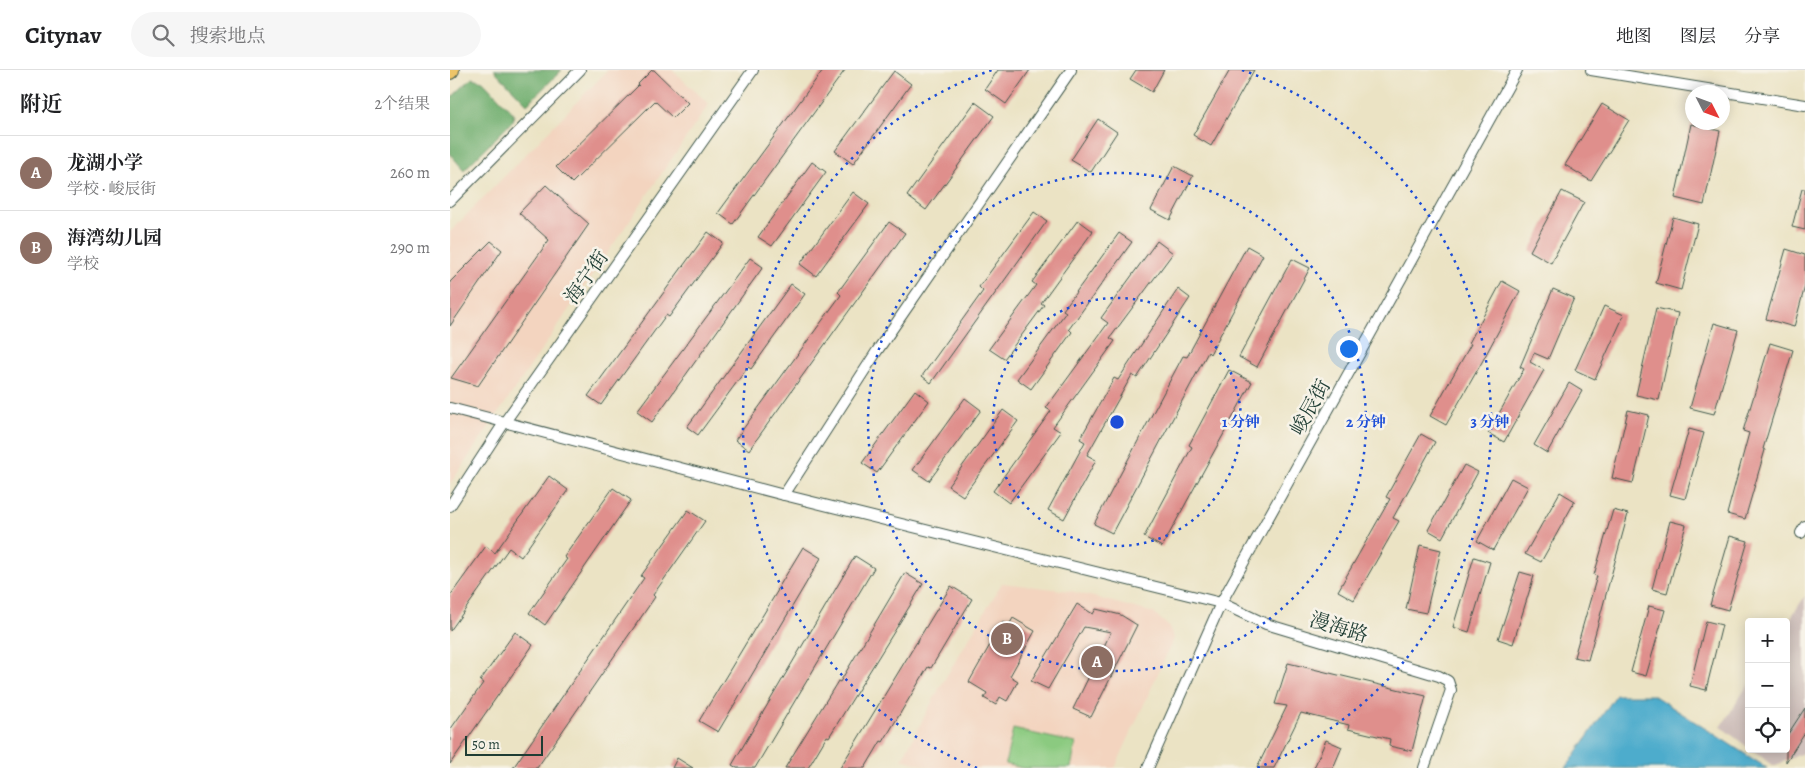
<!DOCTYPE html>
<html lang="zh">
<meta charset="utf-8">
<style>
body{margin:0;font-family:Alegreya,"Noto Serif SC",serif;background:#f6f6f6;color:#202124}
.controls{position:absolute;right:15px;bottom:15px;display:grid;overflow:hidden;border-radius:5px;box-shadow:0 2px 12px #0003}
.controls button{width:45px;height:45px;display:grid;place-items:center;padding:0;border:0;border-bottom:1px solid #e0e0e0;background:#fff;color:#202124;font:25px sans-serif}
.compass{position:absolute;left:1235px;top:15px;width:45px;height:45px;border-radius:50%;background:#fff;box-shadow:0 2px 12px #0003;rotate:132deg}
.scale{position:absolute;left:15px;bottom:12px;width:78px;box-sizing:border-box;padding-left:5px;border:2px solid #1f3d34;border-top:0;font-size:14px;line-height:18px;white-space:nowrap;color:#1f3d34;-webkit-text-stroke:4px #f7f3e8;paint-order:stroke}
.you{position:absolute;left:898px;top:278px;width:18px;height:18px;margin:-12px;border:4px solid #fff;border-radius:50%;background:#1a73e8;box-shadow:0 0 0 8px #1a73e833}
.badge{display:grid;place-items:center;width:32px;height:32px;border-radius:50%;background:#b5179e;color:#fff;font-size:16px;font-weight:700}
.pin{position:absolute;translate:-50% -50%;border:2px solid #fff;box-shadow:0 1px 5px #0006}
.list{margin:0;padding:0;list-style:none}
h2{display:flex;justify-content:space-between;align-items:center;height:65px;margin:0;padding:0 20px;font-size:21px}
h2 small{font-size:16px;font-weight:400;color:#757577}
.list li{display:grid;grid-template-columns:32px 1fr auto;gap:15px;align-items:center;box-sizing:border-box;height:75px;padding:0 20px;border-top:1px solid #e0e0e0}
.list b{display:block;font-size:19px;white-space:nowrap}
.list p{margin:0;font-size:16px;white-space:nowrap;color:#757577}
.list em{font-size:16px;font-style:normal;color:#757577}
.icon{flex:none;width:28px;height:28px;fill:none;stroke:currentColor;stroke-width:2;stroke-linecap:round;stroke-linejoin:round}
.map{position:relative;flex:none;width:1355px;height:698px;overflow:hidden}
header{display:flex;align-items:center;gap:30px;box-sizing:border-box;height:70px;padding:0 25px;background:#fff;border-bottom:1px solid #e0e0e0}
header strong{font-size:24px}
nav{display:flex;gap:28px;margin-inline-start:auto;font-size:18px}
.search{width:350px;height:45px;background:#f6f6f6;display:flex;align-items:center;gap:12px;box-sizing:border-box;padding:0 18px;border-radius:28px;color:#757577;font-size:19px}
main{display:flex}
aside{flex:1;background:#fff}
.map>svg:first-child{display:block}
</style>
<header>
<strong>Citynav</strong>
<div class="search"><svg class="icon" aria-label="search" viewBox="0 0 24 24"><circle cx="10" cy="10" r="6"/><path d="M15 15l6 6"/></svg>搜索地点</div>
<nav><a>地图</a><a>图层</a><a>分享</a></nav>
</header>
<main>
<aside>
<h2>附近<small>2个结果</small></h2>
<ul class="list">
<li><span class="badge" style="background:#8d6e63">A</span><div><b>龙湖小学</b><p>学校 · 峻辰街</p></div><em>260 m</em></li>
<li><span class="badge" style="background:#8d6e63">B</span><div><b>海湾幼儿园</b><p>学校</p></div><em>290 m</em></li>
</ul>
</aside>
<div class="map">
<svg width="1355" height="698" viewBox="0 0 1355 698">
<rect width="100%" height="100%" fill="#f7f3e8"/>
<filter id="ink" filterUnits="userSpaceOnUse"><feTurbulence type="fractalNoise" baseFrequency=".02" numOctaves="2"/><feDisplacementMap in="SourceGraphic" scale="10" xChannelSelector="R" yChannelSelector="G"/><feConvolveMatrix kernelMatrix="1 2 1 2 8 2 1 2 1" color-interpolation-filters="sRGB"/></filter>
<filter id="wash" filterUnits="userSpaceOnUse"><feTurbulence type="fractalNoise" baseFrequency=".0096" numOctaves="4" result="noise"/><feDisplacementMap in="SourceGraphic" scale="20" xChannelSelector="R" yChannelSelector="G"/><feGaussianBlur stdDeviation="1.12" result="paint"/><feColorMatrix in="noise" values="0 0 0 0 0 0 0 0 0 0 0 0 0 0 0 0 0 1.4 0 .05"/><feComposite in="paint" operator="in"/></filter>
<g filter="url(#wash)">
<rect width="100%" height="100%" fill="#ebe3c4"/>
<g fill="#f3d4bf">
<polygon points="158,0 222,0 259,34 0,414 0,162"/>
<polygon points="552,513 621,521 704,543 718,556 724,568 665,698 481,698 452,689 490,617"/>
</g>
<g fill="#cfc0bb">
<polygon points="1355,526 1355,682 1324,696 1301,679 1336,679 1336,555"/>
<polygon points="1299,613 1299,678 1271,657"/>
</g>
<polygon fill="#8bca80" stroke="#55845a" points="563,659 626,673 621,698 573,698 555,694"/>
<g fill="#70ae6e" stroke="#487651">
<polygon points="44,0 112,0 77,34"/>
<polygon points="22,8 33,11 64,44 63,51 14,100 0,84 0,29"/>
</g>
<polygon fill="#4eaccc" stroke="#367480" points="1166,625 1203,625 1317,698 1116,698"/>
<g id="blocks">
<g fill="#df8f8c">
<polygon points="202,0 204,0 238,33 223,48 205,31 122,113 106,97 189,15 188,14"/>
<polygon points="373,0 395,0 283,154 268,143"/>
<polygon points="548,0 580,0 556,34 535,19"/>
<polygon points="686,0 714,0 702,22 680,9"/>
<polygon points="780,0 804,0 761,76 743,65"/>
<polygon points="444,1 461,14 403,94 385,81"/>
<polygon points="525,32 544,46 476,140 457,126"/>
<polygon points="1152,34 1179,50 1141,111 1115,95"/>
<polygon points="648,49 667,62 641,102 621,90"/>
<polygon points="1241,54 1270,61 1254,135 1225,128"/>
<polygon points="362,92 376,102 322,176 308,167"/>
<polygon points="724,96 743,106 720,150 701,140"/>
<polygon points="96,115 139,154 28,316 1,308 99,170 69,143"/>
<polygon points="1352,119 1355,119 1355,160 1342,157"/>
<polygon points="1112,121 1134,132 1101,193 1080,181"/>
<polygon points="403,122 419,134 366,206 350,194"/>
<polygon points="584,142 597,151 481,313 472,306 533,221 529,217"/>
<polygon points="1223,147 1248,154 1231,220 1206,213"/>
<polygon points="628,150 643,161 591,233 594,235 554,289 539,279 586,215 582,212"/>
<polygon points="439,152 455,163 299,380 285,370 391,225 388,222"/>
<polygon points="258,162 273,173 219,247 216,245 151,335 138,326"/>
<polygon points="669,163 682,172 619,259 622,262 581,319 567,309 616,242 613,240"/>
<polygon points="41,171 52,180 0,256 0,212"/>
<polygon points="707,171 723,183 660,268 665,271 603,357 611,362 559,433 543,421 601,341 596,338 658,253 651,248"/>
<polygon points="797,176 813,185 760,284 758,282 662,463 644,454 733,286 737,287"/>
<polygon points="1336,179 1355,185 1355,216 1344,257 1316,249"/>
<polygon points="300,188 313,197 202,352 187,341"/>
<polygon points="842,189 860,198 807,297 789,287"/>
<polygon points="1052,211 1070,221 1032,292 996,355 980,346 1021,274 1019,273"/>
<polygon points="341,214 355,224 301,299 298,297 248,365 237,357"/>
<polygon points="728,219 740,228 687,308 682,305 637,385 646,390 614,449 598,440 635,372 630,369 664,308 668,310"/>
<polygon points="1103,219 1124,228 1098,289 1084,283 1080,292 1094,300 1054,372 1038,363 1074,299 1070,297"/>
<polygon points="1154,236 1174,245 1145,309 1125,300"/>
<polygon points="1206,238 1228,243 1209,330 1186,325"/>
<polygon points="1264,253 1288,260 1264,344 1240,338"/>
<polygon points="1320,273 1343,280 1313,379 1315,380 1295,449 1277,444 1299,363 1293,361"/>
<polygon points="779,300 802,312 712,477 694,467 742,377 739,375"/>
<polygon points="1119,313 1132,321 1097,383 1084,375"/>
<polygon points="465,320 479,331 427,403 412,393"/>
<polygon points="515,328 531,340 479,411 463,400"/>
<polygon points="553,340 568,351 513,426 498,416"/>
<polygon points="1178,340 1199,345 1183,413 1162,408"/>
<polygon points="1239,359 1254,363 1235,429 1220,425"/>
<polygon points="971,364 985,372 943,448 949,451 904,530 888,521 940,429 936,427"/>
<polygon points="1014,395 1028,402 992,468 978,460"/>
<polygon points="99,406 118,420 71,487 59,478 0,561 0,526 36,476 45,483"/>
<polygon points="1061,408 1078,417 1043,480 1027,471"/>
<polygon points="163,418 181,430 95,555 79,543 117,489 114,487"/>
<polygon points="1110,422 1125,431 1091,492 1075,484"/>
<polygon points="238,440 255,451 203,525 205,527 87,698 63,698 194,508 191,506"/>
<polygon points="1163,440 1178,444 1138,590 1124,587 1147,506 1144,505"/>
<polygon points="1220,451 1236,455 1217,523 1202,519"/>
<polygon points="1280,466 1298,471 1278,540 1260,535"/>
<polygon points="970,475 991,480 976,543 956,539"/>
<polygon points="353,477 371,488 268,662 249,651 328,520 327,520"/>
<polygon points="405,486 424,498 305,698 287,698 282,695"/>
<polygon points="1024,487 1040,492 1019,562 1003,557"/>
<polygon points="1070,502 1084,506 1063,574 1048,569"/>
<polygon points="455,503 473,514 444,562 379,667 377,666 358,698 335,698 388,611 390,612"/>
<polygon points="501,516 522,529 481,598 478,597 433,672 431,671 415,698 390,698"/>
<polygon points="627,534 643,544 646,539 671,545 687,555 641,647 623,639 661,562 634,557 598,619 581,611"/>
<polygon points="1199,536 1215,540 1196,606 1181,602"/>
<polygon points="563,548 585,561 560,606 568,611 557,631 550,627 546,635 534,628 537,623 519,612 553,552 559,555"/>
<polygon points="1256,551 1272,555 1256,620 1240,616"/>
<polygon points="65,562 83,575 0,694 0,660 33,613 30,611"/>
<polygon points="838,593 976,626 962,681 939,676 940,669 898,659 899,655 851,643 824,698 807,698 837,636 825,634"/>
<polygon points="1355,638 1355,662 1336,692 1336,667"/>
<polygon points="876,670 892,677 883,698 864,698"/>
<polygon points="227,688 243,698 222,698"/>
</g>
</g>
</g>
<g filter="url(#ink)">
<use href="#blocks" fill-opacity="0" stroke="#3e564a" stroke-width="1"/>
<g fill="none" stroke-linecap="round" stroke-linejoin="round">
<g stroke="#3e564a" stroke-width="12">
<g id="minor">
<polyline points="1141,0 1355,35"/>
<polyline points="0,131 130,0"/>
<polyline points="0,338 334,425 771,533 816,554 989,606 998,611 1001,620 974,698"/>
<polyline points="334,425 427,281 621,0"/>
<polyline points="0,436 54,353 303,0"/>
<polyline points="1351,463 1355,456"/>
<polyline points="698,698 771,533 1067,0"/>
</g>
</g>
<g stroke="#3e564a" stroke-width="16">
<polyline id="major" points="0,2 2,0"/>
</g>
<use href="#minor" stroke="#fff" stroke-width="10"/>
<use href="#major" stroke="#eec569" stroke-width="14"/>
</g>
</g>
<g fill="none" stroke="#1d4ed8" stroke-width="2.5" stroke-dasharray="2.5 5">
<circle cx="667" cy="352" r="124"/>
<circle cx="667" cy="352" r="249"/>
<path d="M527 698A373 373 0 0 1 542 0M792 0A373 373 0 0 1 807 698"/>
</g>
<g text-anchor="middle" stroke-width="5" stroke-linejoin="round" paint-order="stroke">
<g font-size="20" fill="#1f3d34" stroke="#f7f3e8">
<text transform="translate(136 207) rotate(-55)" y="7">海宁街</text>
<text transform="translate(860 337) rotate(-61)" y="7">峻辰街</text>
<text transform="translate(889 557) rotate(17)" y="7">漫海路</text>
</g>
</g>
<circle cx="667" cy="352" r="8" fill="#1d4ed8" stroke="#f7f3e8" stroke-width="2.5"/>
<g font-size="15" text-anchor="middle" font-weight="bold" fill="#1d4ed8" stroke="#f7f3e8" stroke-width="5" stroke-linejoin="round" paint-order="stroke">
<text x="791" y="357">1 分钟</text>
<text x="916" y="357">2 分钟</text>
<text x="1040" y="357">3 分钟</text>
</g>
</svg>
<div class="controls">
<button>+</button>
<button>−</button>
<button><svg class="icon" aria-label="locate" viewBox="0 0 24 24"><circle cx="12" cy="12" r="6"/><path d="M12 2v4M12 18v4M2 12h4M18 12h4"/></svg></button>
</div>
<svg class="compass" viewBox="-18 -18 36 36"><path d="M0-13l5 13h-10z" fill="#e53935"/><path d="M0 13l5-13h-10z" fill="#757577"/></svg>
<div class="scale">50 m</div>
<div class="you"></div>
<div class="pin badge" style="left:647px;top:592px;background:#8d6e63">A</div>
<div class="pin badge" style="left:557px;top:569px;background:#8d6e63">B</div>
</div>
</main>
